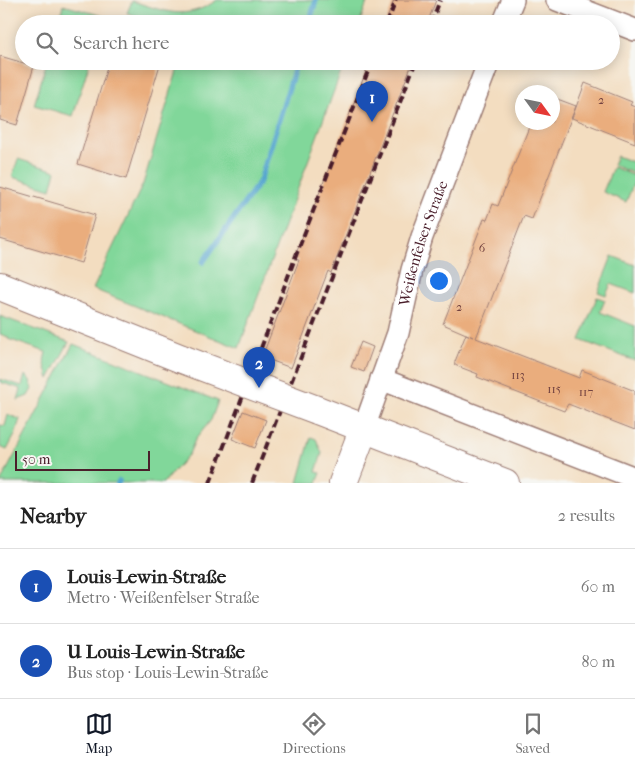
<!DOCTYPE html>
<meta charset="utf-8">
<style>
body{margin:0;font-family:"IM FELL French Canon",serif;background:#f2f2f2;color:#222}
.compass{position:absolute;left:515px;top:85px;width:45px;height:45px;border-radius:50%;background:#fff;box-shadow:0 2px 12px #0003;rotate:123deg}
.scale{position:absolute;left:15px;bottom:12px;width:135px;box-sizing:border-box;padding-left:5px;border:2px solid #4a1f2b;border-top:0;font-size:14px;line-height:18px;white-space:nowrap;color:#4a1f2b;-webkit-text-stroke:4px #f6f6f2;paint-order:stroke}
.you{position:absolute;left:438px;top:280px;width:18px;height:18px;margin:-12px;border:4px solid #fff;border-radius:50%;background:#1a73e8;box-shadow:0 0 0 8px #1a73e833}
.badge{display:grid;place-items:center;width:32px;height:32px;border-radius:50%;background:#111827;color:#fff;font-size:16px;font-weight:700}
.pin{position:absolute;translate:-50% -41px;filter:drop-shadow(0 1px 2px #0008)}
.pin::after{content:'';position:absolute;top:26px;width:18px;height:15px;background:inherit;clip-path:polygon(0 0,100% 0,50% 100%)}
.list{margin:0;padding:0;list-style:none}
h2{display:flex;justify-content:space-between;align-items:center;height:65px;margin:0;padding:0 20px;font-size:21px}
h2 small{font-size:16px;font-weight:400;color:#767676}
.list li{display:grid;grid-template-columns:32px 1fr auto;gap:15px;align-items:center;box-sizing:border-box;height:75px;padding:0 20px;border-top:1px solid #e0e0e0}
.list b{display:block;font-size:19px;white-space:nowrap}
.list p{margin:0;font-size:16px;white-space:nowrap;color:#767676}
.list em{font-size:16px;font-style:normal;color:#767676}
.icon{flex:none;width:28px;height:28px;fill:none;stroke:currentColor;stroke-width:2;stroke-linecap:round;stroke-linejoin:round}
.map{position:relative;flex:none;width:635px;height:483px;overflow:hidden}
.search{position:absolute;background:#fff;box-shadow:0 2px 12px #0003;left:15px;right:15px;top:15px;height:55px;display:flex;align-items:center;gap:12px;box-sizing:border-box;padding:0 18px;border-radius:28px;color:#767676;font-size:19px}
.sheet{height:215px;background:#fff}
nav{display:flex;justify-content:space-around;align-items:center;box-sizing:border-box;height:70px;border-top:1px solid #e0e0e0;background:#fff;font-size:14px;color:#767676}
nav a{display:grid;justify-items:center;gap:2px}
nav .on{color:#111827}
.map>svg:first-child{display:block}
</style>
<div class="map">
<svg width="635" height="483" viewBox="0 0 635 483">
<rect width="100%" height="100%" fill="#f6f6f2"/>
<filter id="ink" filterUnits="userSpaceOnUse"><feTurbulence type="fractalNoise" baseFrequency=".02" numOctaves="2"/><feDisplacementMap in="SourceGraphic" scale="10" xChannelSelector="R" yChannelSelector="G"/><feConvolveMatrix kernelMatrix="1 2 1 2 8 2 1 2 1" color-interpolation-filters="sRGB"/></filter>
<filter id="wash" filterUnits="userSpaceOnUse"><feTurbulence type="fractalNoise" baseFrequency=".0096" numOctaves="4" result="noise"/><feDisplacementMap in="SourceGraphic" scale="20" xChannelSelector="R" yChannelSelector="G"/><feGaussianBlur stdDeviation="1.12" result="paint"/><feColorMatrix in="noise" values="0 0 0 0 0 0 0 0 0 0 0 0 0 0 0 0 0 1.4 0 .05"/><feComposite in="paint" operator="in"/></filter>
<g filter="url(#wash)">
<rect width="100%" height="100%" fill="#f3ddc0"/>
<g fill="#81d79a" stroke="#667b62">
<path d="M217,0H368L359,24H164L127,13L132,1C165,11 185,22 217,0Z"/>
<polygon points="63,5 103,16 101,24 58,24"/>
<polygon points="47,61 90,61 73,116 34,105"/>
<polygon points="180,61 345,61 239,348 93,289 143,184"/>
<polygon points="617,156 635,163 635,174 613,165"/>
<polygon points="18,159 56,171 51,189 12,177"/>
<polygon points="613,167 635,176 635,180 626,202 603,192"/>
<polygon points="612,256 635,265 635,293 611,284 606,295 598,292"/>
<polygon points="597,297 605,300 600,312 635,326 635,361 580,340"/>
<polygon points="0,316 69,342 49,379 44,361 46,352 8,339 8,337 0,334"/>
<polygon points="73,344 218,401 211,420 195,440 189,454 163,483 0,483"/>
<polygon points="25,375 30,380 32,389 28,396 18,400 21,389 0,382 0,379 22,386"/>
<polygon points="8,415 20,419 15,435 7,450 0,447 0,425 5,426"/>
<polygon points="311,437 316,439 322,453 316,472 321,473 317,483 298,483"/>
</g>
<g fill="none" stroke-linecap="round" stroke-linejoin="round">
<g stroke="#55a5cf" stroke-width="5.5">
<polyline points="309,24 316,0"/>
<polyline points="203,262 260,181 297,61"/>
<polyline points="118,483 119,481"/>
</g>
</g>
<g id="blocks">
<g fill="#eaad7d">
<polygon points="394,0 436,0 427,24 385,24"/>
<polygon points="0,56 34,66 17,125 0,120"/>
<polygon points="109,61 161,61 126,179 78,164"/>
<polygon points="370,61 413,61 331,273 328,271 291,368 262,357 299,260 294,259"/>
<polygon points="585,83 632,102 630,105 635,107 635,143 572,118"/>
<polygon points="552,97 576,106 532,219 524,216 476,338 579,378 582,370 635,391 635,430 568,404 564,411 477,377 478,374 457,366 454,364 466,334 473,337 443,324 484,219 487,220 493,204 498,206 531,122 552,122"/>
<polygon points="0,187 95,215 81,263 0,239"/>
<polygon points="361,342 373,347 364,372 351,367"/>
<polygon points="243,411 266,420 255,448 232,439"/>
</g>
</g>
</g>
<g filter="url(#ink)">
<use href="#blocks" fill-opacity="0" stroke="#9e7e76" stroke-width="1"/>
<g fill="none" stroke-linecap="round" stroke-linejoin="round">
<g stroke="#9e7e76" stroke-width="24">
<g id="minor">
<polyline points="557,0 635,30"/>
<polyline points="503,24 513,0"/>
<polyline points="381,379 635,478"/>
<path id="s1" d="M364,428L398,333L412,270L422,237L489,61"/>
</g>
</g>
<g stroke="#9e7e76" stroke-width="30">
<g id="tertiary">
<polyline points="0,286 182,359"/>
<polyline points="317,410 505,483"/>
<polyline points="343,483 364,428"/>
</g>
</g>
<use href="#minor" stroke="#fff" stroke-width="21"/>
<use href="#tertiary" stroke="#fff" stroke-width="28"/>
<g stroke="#4a1f2b" stroke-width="4" stroke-dasharray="8 4" stroke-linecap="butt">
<polyline points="387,24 396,0"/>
<polyline points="431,24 440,0"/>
<polyline points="210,483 303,237 372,61"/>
<polyline points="252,483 416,61"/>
</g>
<g stroke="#9e7e76" stroke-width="30" stroke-linecap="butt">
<polyline id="tertiary-bridge" points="182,359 317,410"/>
</g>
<use href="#tertiary-bridge" stroke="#fff" stroke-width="28"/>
</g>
</g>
<g text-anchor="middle" stroke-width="4" stroke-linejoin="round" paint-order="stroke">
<g font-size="12" fill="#724240">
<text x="601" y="104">2</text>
<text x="482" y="252">6</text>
<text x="459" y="311">2</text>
<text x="518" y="379">113</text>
<text x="554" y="393">115</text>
<text x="586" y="396">117</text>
</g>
<g font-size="15" fill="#4a1f2b" stroke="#f6f6f2">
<text dy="5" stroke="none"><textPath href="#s1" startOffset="194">Weißenfelser Straße</textPath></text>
</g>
</g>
</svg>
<svg class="compass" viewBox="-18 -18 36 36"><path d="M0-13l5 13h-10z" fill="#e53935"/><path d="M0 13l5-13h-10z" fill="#767676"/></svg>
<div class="scale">50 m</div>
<div class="you"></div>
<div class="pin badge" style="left:372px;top:122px;background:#1a4fb4">1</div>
<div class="pin badge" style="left:259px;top:388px;background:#1a4fb4">2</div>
<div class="search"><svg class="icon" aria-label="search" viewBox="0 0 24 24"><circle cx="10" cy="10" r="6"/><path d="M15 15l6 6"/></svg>Search here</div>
</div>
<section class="sheet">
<h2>Nearby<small>2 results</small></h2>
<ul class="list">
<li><span class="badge" style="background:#1a4fb4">1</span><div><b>Louis-Lewin-Straße</b><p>Metro · Weißenfelser Straße</p></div><em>60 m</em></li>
<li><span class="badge" style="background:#1a4fb4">2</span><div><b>U Louis-Lewin-Straße</b><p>Bus stop · Louis-Lewin-Straße</p></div><em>80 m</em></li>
</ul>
</section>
<nav>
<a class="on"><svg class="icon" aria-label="map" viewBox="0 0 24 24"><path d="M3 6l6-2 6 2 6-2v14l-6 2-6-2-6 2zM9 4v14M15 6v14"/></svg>Map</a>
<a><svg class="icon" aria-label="directions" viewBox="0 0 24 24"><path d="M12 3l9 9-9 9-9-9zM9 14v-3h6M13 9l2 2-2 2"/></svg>Directions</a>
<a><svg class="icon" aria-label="saved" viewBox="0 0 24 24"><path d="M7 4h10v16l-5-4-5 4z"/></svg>Saved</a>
</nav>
